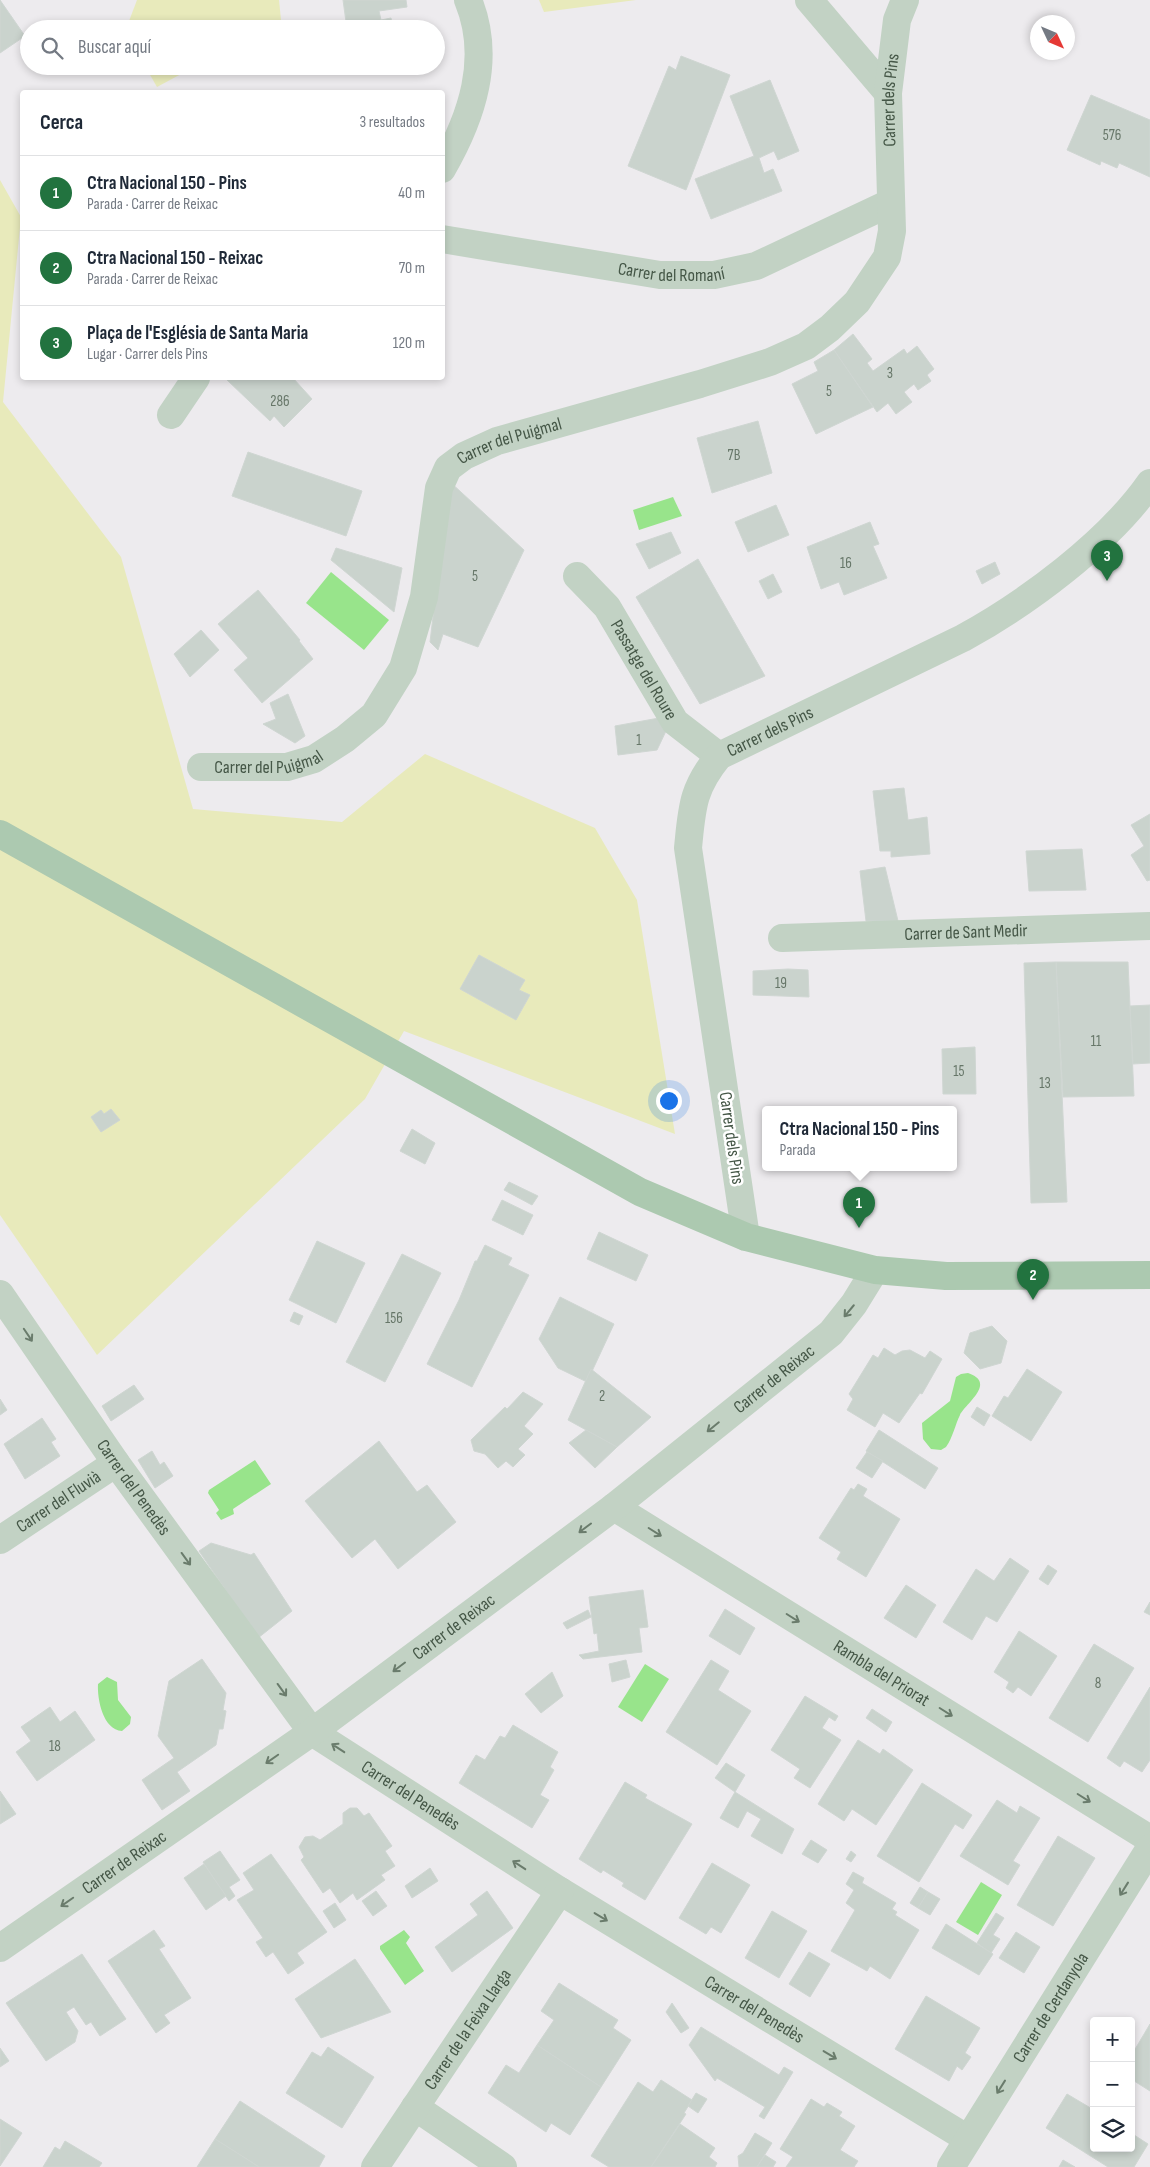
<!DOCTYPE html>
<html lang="es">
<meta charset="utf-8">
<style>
body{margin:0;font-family:"Sofia Sans Condensed",sans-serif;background:#f2f2f3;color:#1f2937}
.controls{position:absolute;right:15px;bottom:15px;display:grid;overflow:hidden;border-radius:5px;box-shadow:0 2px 8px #0003}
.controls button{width:45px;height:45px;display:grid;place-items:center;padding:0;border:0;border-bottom:1px solid #e0e1e3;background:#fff;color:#1f2937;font:25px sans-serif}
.compass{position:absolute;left:1030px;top:15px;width:45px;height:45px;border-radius:50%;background:#fff;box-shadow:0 2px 8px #0003;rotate:134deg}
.you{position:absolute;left:668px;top:1100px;width:18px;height:18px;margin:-12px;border:4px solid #fff;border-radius:50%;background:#1a73e8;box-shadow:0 0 0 8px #1a73e833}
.badge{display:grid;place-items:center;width:32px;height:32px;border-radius:50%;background:#22733f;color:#fff;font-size:16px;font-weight:700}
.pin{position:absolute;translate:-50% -41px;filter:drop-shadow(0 1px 2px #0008)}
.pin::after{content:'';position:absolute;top:26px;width:18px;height:15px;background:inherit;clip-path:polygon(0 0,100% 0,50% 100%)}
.popup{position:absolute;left:762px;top:1106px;width:195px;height:65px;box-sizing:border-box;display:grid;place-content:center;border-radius:5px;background:#fff;filter:drop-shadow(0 1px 4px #0005);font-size:16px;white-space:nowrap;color:#747a83}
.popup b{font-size:19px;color:#1f2937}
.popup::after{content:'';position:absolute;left:50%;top:100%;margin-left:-10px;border:10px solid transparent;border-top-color:#fff}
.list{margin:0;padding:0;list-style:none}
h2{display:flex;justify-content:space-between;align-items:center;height:65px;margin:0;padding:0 20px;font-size:21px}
h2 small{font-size:16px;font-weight:400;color:#747a83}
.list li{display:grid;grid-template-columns:32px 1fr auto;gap:15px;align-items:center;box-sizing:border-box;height:75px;padding:0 20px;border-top:1px solid #e0e1e3}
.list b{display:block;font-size:19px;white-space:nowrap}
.list p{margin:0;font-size:16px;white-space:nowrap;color:#747a83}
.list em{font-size:16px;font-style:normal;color:#747a83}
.icon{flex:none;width:28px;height:28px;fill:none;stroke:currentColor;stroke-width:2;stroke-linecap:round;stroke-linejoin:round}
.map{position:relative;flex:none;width:1150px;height:2167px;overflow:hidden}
.search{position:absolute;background:#fff;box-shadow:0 2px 8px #0003;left:20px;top:20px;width:425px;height:55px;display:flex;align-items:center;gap:12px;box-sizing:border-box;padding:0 18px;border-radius:28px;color:#747a83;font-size:19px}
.panel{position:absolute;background:#fff;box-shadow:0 2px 8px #0003;left:20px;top:90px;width:425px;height:290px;border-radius:5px}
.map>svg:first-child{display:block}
</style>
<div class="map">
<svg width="1150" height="2167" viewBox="0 0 1150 2167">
<rect width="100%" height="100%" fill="#edebee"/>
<g fill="#e8eabb">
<polygon points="137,0 279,0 281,20 266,29 126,29"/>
<polygon points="539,0 636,0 544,12"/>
<polygon points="145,66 196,66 157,87"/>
<polygon points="0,180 21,217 3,402 121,557 193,809 342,822 425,754 595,828 637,900 675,1134 404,1031 365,1099 97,1355 0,1215"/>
</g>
<g fill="#98e48b">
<polygon points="673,497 682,516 639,530 633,510"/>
<polygon points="331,572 389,620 364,650 306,603"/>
<path d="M968,1373C997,1383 966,1403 960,1415C955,1425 953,1437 946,1447L941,1450L931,1449L923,1439L922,1423L950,1401L956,1377L961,1374Z"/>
<polygon points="255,1460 271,1484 233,1509 234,1514 221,1520 216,1513 219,1510 208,1493 209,1490"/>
<polygon points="645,1664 669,1679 642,1722 618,1707"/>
<path d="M107,1677L117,1682L118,1700L131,1717L130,1724L122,1731C103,1730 97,1699 98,1684Z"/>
<polygon points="981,1882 1002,1895 978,1935 956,1922"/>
<polygon points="404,1930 410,1937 406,1943 424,1971 405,1985 380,1949 380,1946"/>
</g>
<g fill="#cad3cd" stroke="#cfd6d2">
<polygon points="0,0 25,36 0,53"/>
<polygon points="343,0 406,0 407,7 379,11 381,20 391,18 393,29 347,29"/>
<polygon points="681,56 730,75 686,190 628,166 669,66 676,70"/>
<polygon points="770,80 799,151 778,160 774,151 759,158 764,173 773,169 782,191 711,219 695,179 754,156 730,96"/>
<polygon points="1091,95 1150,120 1150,177 1119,163 1117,168 1101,161 1100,165 1067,150"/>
<polygon points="853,334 872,359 867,363 873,371 904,349 907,354 917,346 934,369 927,375 931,381 918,390 914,384 904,392 912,402 896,414 888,403 877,412 834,350"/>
<polygon points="834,350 873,407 816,434 792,384 818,371 814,362"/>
<polygon points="229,378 293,378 312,399 284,427 274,416 270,421 227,380"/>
<polygon points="758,421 772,473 712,493 697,438"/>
<polygon points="248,452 362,491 346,536 232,496"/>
<polygon points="449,481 524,550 478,647 443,634 438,650 430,642"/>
<polygon points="776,505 789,535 748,552 735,522"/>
<polygon points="870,522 879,544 873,546 887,578 844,595 839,582 821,589 807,547"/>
<polygon points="671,532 681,553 649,569 636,544"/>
<polygon points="336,548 402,568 394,612 331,560"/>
<polygon points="698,559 765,676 700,704 636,597"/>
<polygon points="995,562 1000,574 982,584 976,571"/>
<polygon points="773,574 782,592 768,599 759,581"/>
<polygon points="258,590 300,640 299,641 313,659 262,703 234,670 248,658 218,624"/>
<polygon points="201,630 219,650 190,677 174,654"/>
<polygon points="288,694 305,736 295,743 263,724 276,719 270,703"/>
<polygon points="659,718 666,731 657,750 618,755 615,726"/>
<polygon points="904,788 908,820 927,817 930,854 891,857 891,851 880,851 873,791"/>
<polygon points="1150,814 1150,880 1147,881 1131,855 1144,846 1131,825"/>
<polygon points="1082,849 1086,890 1029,891 1026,851"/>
<polygon points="885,867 898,921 866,921 860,871"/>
<polygon points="479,955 525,980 519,990 530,995 516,1020 460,989"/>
<polygon points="1056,962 1128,962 1134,1096 1063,1097"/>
<polygon points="1056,962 1067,1202 1031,1203 1024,963"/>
<polygon points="788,969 808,970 809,997 753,995 753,971"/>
<polygon points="1150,1005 1150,1063 1133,1064 1130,1006"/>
<polygon points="975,1047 976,1094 943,1094 942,1049"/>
<polygon points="111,1109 120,1120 101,1132 91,1117 101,1110 104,1114"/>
<polygon points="412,1129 435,1143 425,1164 400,1151"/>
<polygon points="509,1182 538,1196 532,1205 504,1190"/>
<polygon points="502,1200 533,1215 523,1235 492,1220"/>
<polygon points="599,1232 648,1255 636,1281 587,1259"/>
<polygon points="317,1241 365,1263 336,1323 289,1300"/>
<polygon points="485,1245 512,1258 508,1265 529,1275 472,1387 427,1364 459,1300 475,1261 477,1261"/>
<polygon points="402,1254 441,1273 385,1382 346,1362"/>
<polygon points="560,1297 614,1324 587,1382 558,1368 539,1339"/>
<polygon points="294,1312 303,1316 299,1325 290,1321"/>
<polygon points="992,1326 1007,1341 1001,1363 980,1369 964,1353 970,1333"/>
<polygon points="884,1348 895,1355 902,1351 910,1350 925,1358 930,1351 942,1359 922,1394 920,1393 899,1423 883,1413 875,1427 847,1410 853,1399 849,1394 873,1355 878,1358"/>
<polygon points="591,1369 651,1417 617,1447 568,1420"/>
<polygon points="1027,1369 1062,1392 1031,1441 992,1416 1004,1396 1008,1398"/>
<polygon points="134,1385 144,1399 111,1421 102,1406"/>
<polygon points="523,1392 543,1404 524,1426 533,1434 518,1449 525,1455 513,1467 506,1461 498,1468 485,1454 474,1451 471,1440 505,1407 507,1409"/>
<polygon points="0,1399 7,1410 0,1415"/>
<polygon points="977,1407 990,1415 984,1426 971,1417"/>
<polygon points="42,1418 56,1439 51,1442 60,1456 25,1479 4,1444"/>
<polygon points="586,1430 617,1447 595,1468 569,1443"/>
<polygon points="879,1430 938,1468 925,1489 866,1451"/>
<polygon points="379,1441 417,1492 427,1485 456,1522 398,1569 375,1539 352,1558 305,1501"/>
<polygon points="152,1451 160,1465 164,1462 173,1476 155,1488 138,1460"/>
<polygon points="867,1452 883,1461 872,1478 856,1468"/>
<polygon points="858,1484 867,1489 863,1496 900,1519 866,1577 837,1559 841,1552 819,1538 851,1488 854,1490"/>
<polygon points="211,1543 251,1555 254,1553 292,1611 258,1638 199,1551"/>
<polygon points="1010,1558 1029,1571 997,1622 986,1616 972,1640 943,1622 976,1569 994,1581"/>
<polygon points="1048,1565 1057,1571 1048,1585 1039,1579"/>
<polygon points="906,1585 936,1605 916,1638 884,1618"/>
<polygon points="643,1590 648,1627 639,1628 642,1652 583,1659 579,1655 599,1651 597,1633 594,1634 589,1597"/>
<polygon points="1150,1602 1150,1615 1144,1612"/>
<polygon points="725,1609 755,1628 740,1655 709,1636"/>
<polygon points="588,1610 591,1617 567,1629 563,1623"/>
<polygon points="1019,1631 1057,1656 1031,1696 1018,1687 1013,1693 1006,1688 1009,1682 994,1672"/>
<polygon points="1094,1644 1134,1668 1088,1742 1049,1718"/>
<polygon points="202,1659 226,1693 223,1710 226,1711 223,1729 219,1729 216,1745 177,1772 190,1791 162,1810 142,1780 174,1758 158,1736 169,1681"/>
<polygon points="626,1660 630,1677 612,1682 609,1664"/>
<polygon points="711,1660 729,1671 718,1690 751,1711 717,1765 666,1732"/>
<polygon points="552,1672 563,1696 541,1713 525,1694"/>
<polygon points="1150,1687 1150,1760 1142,1772 1124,1761 1120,1767 1107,1758"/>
<polygon points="805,1696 838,1716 835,1721 829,1717 822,1728 841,1740 810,1788 794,1778 800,1769 771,1750"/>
<polygon points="50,1707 60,1722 75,1711 95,1740 37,1781 16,1752 31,1741 21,1727"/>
<polygon points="872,1709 892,1722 886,1732 866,1718"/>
<polygon points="513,1725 558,1752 550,1767 554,1770 540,1795 549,1800 532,1828 459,1783 476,1755 485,1760 500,1736 505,1738"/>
<polygon points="858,1740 880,1754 883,1749 913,1770 876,1825 852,1809 844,1821 818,1804"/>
<polygon points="726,1763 745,1775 735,1792 715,1778"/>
<polygon points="625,1782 647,1795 645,1798 692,1824 645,1900 622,1886 624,1883 603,1870 601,1873 579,1859"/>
<polygon points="922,1783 972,1815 963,1829 955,1824 919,1882 877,1856"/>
<polygon points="0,1791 16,1814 0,1824"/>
<polygon points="735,1792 794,1829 782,1854 751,1836 761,1819 747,1811 738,1828 720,1818"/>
<polygon points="997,1800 1017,1813 1020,1806 1040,1818 1013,1861 1020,1865 1008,1885 960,1856"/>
<polygon points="350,1808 357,1808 364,1816 369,1813 392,1846 385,1851 395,1866 381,1875 385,1880 357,1900 353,1893 340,1903 330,1888 323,1893 301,1860 304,1857 299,1847 305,1837 313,1836 320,1840 343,1824 343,1813"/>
<polygon points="1058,1836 1095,1858 1053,1926 1017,1905"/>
<polygon points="811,1840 827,1850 818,1863 802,1854"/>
<polygon points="220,1851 240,1880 229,1887 235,1896 229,1901 203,1862"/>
<polygon points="851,1851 856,1855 851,1862 846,1859"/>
<polygon points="271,1854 327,1932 297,1953 304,1963 288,1974 273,1952 266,1957 256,1942 263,1938 237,1900 254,1890 243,1873"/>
<polygon points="712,1863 750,1885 721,1933 711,1927 706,1934 679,1918"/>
<polygon points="204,1864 226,1896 206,1910 184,1878"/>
<polygon points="430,1868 438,1881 412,1898 405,1886"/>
<polygon points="853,1872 864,1878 862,1883 896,1903 892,1909 897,1912 895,1915 919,1930 890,1979 870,1966 867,1971 831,1951 855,1910 846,1903 854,1890 846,1884"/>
<polygon points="920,1887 928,1892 918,1908 910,1903"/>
<polygon points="376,1891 387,1906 373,1916 362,1901"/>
<polygon points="487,1891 513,1928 452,1972 435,1947 478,1915 470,1904"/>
<polygon points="928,1892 940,1899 930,1915 918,1908"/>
<polygon points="335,1903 346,1920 334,1928 323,1911"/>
<polygon points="772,1911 807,1931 779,1978 745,1958"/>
<polygon points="996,1913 1004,1918 993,1935 1000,1939 991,1953 977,1943"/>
<polygon points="946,1924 993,1954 979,1975 932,1948"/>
<polygon points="154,1930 165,1946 159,1949 191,1998 164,2015 170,2023 156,2033 108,1961"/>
<polygon points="1016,1932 1040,1947 1024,1973 999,1958"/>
<polygon points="809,1952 830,1964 810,1997 789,1984"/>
<polygon points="82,1954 126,2019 100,2036 91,2022 86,2025 74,2007 66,2012 78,2031 75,2042 46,2061 6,2003"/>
<polygon points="355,1959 391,2012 321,2038 295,1999"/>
<polygon points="559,1983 618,2020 613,2028 631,2040 601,2087 537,2045 554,2020 541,2011"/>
<polygon points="926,1996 980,2028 965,2053 971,2057 962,2070 957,2066 949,2081 895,2049"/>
<polygon points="672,2003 689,2028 681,2033 666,2012"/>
<polygon points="1150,2024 1150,2091 1131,2079 1131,2056"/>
<polygon points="701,2027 779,2075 784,2067 793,2072 764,2119 759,2116 765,2107 717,2078 715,2081 689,2045"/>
<polygon points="537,2045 601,2087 570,2135 551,2123 546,2132 488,2093 506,2065 519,2073"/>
<polygon points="328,2047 374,2077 342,2128 286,2093 312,2052 321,2057"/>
<polygon points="0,2048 9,2061 0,2067"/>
<polygon points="661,2080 692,2100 684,2113 686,2114 651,2167 609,2167 591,2156 638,2082 653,2092"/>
<polygon points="696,2093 707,2099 698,2113 688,2106"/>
<polygon points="1067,2094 1094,2110 1094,2148 1131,2148 1131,2133 1148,2144 1134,2167 1108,2167 1046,2128"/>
<polygon points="811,2099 824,2107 827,2103 842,2112 839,2116 855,2126 840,2150 858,2161 854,2167 786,2167 793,2157 780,2149"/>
<polygon points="240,2101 325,2156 319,2167 259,2167 215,2139"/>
<polygon points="0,2119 22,2133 0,2166"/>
<polygon points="680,2124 715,2148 709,2157 717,2163 715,2167 651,2167"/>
<polygon points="755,2133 772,2143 757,2167 739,2167 738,2156 743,2153"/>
<polygon points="215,2139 242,2156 259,2167 197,2167"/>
<polygon points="65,2141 102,2163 99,2167 43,2167 55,2147 60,2150"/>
<polygon points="765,2155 776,2162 773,2167 757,2167"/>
<polygon points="1063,2160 1075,2167 1059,2167"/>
</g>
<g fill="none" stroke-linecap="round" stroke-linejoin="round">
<g stroke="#c2d2c4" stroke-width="28">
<polyline points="809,0 888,93"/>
<path d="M442,169C472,117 492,58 468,0"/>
<path id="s1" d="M442,239L660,275H714L756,266L890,203"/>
<polyline points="171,415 196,378"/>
<path id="s2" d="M577,576L607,607L675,722L719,756"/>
<path id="s3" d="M201,767H287L314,759L345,739L374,715L403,668L424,597L439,488L448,468L464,456L497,441L700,384L770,362L806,346L830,328L857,302L887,257L892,231L888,93L897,20L905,0"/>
<path id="s4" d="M782,938L1150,926"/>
<path id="s5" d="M746,1237L688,848C692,808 692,789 719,756L963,638C1027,603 1108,543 1150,483"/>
<path id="s6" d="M0,1294L116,1463L312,1732L560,1891L968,2139"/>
<path id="s7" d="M614,1507L1150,1839"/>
<path id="s8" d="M0,1540L116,1463"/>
<path id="s9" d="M0,1948L312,1732L614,1507L831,1333L854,1304L875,1270"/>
<polyline points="415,2107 503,2167"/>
<path id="s10" d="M375,2167L560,1891"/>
<path id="s11" d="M951,2167L1150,1848"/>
</g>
<polyline stroke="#acc9b0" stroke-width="28" points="0,834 640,1192 746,1237 875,1270 946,1276 1150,1275"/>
</g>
<defs><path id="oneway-shaft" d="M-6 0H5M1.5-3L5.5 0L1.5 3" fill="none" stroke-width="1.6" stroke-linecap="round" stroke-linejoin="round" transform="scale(1.25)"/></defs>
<g stroke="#6a7c6c">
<use href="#oneway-shaft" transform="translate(849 1311) rotate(130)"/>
<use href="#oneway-shaft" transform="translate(28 1335) rotate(56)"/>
<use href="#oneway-shaft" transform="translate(713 1427) rotate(141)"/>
<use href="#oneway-shaft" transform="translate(585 1528) rotate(143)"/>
<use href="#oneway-shaft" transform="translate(655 1532) rotate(32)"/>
<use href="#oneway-shaft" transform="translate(186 1559) rotate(54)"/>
<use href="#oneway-shaft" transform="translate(793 1618) rotate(32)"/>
<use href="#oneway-shaft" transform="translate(399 1667) rotate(143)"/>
<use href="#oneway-shaft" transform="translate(282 1690) rotate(54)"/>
<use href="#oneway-shaft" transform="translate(946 1712) rotate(32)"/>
<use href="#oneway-shaft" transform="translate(338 1748) rotate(-147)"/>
<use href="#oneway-shaft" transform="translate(272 1759) rotate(145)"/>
<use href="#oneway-shaft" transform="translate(1084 1798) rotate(32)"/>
<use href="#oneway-shaft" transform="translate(519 1865) rotate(-147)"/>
<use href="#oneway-shaft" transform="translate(1124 1889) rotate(122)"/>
<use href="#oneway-shaft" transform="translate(67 1902) rotate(145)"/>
<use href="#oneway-shaft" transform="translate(601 1917) rotate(31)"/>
<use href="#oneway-shaft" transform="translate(830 2055) rotate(31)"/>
<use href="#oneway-shaft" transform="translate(1001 2087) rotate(122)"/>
</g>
<g text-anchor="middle" stroke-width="5" stroke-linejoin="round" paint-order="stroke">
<g font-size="15" fill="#667668">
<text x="1112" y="140">576</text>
<text x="890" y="378">3</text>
<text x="829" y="396">5</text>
<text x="280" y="406">286</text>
<text x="734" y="460">7B</text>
<text x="846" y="568">16</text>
<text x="475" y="581">5</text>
<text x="639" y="745">1</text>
<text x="781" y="988">19</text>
<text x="1096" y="1046">11</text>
<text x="959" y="1076">15</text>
<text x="1045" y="1088">13</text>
<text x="394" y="1323">156</text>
<text x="602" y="1401">2</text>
<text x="1098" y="1688">8</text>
<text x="55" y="1751">18</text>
</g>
<g font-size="18" fill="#455747" stroke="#fff">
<text dy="6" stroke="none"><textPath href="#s3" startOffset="1109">Carrer dels Pins</textPath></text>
<text dy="6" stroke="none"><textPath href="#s1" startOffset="232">Carrer del Romaní</textPath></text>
<text dy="6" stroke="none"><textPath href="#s3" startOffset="518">Carrer del Puigmal</textPath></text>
<text dy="6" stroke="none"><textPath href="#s2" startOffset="116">Passatge del Roure</textPath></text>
<text dy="6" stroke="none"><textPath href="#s5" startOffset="549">Carrer dels Pins</textPath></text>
<text dy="6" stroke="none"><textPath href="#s3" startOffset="68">Carrer del Puigmal</textPath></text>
<text dy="6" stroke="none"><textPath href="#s4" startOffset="184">Carrer de Sant Medir</textPath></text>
<text transform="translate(732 1138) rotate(82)" y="6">Carrer dels Pins</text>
<text dy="6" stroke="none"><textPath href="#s9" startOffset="961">Carrer de Reixac</textPath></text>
<text dy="6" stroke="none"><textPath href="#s6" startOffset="235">Carrer del Penedès</textPath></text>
<text dy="6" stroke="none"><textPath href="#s8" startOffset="70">Carrer del Fluvià</textPath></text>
<text dy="6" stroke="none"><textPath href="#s9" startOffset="556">Carrer de Reixac</textPath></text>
<text dy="6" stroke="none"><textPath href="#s7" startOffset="315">Rambla del Priorat</textPath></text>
<text dy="6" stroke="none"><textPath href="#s6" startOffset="655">Carrer del Penedès</textPath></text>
<text dy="6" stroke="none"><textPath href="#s9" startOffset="151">Carrer de Reixac</textPath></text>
<text dy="6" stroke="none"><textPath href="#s11" startOffset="188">Carrer de Cerdanyola</textPath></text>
<text dy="6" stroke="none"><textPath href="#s6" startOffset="1060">Carrer del Penedès</textPath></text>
<text dy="6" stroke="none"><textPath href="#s10" startOffset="166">Carrer de la Feixa Llarga</textPath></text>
</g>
</g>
</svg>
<div class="controls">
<button>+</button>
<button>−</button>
<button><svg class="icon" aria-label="layers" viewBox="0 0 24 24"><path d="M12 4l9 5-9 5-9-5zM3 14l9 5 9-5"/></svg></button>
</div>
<svg class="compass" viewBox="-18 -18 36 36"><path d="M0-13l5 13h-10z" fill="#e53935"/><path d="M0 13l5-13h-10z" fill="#747a83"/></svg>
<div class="you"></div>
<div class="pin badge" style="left:859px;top:1228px">1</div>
<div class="popup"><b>Ctra Nacional 150 - Pins</b>Parada</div>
<div class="pin badge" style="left:1033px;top:1300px">2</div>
<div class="pin badge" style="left:1107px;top:581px">3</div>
<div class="search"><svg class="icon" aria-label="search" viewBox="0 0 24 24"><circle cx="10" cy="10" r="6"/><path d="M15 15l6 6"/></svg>Buscar aquí</div>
<section class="panel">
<h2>Cerca<small>3 resultados</small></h2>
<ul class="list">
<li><span class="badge">1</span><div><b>Ctra Nacional 150 - Pins</b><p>Parada · Carrer de Reixac</p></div><em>40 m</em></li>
<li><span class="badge">2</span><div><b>Ctra Nacional 150 - Reixac</b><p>Parada · Carrer de Reixac</p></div><em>70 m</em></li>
<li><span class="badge">3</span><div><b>Plaça de l'Església de Santa Maria</b><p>Lugar · Carrer dels Pins</p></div><em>120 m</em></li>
</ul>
</section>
</div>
